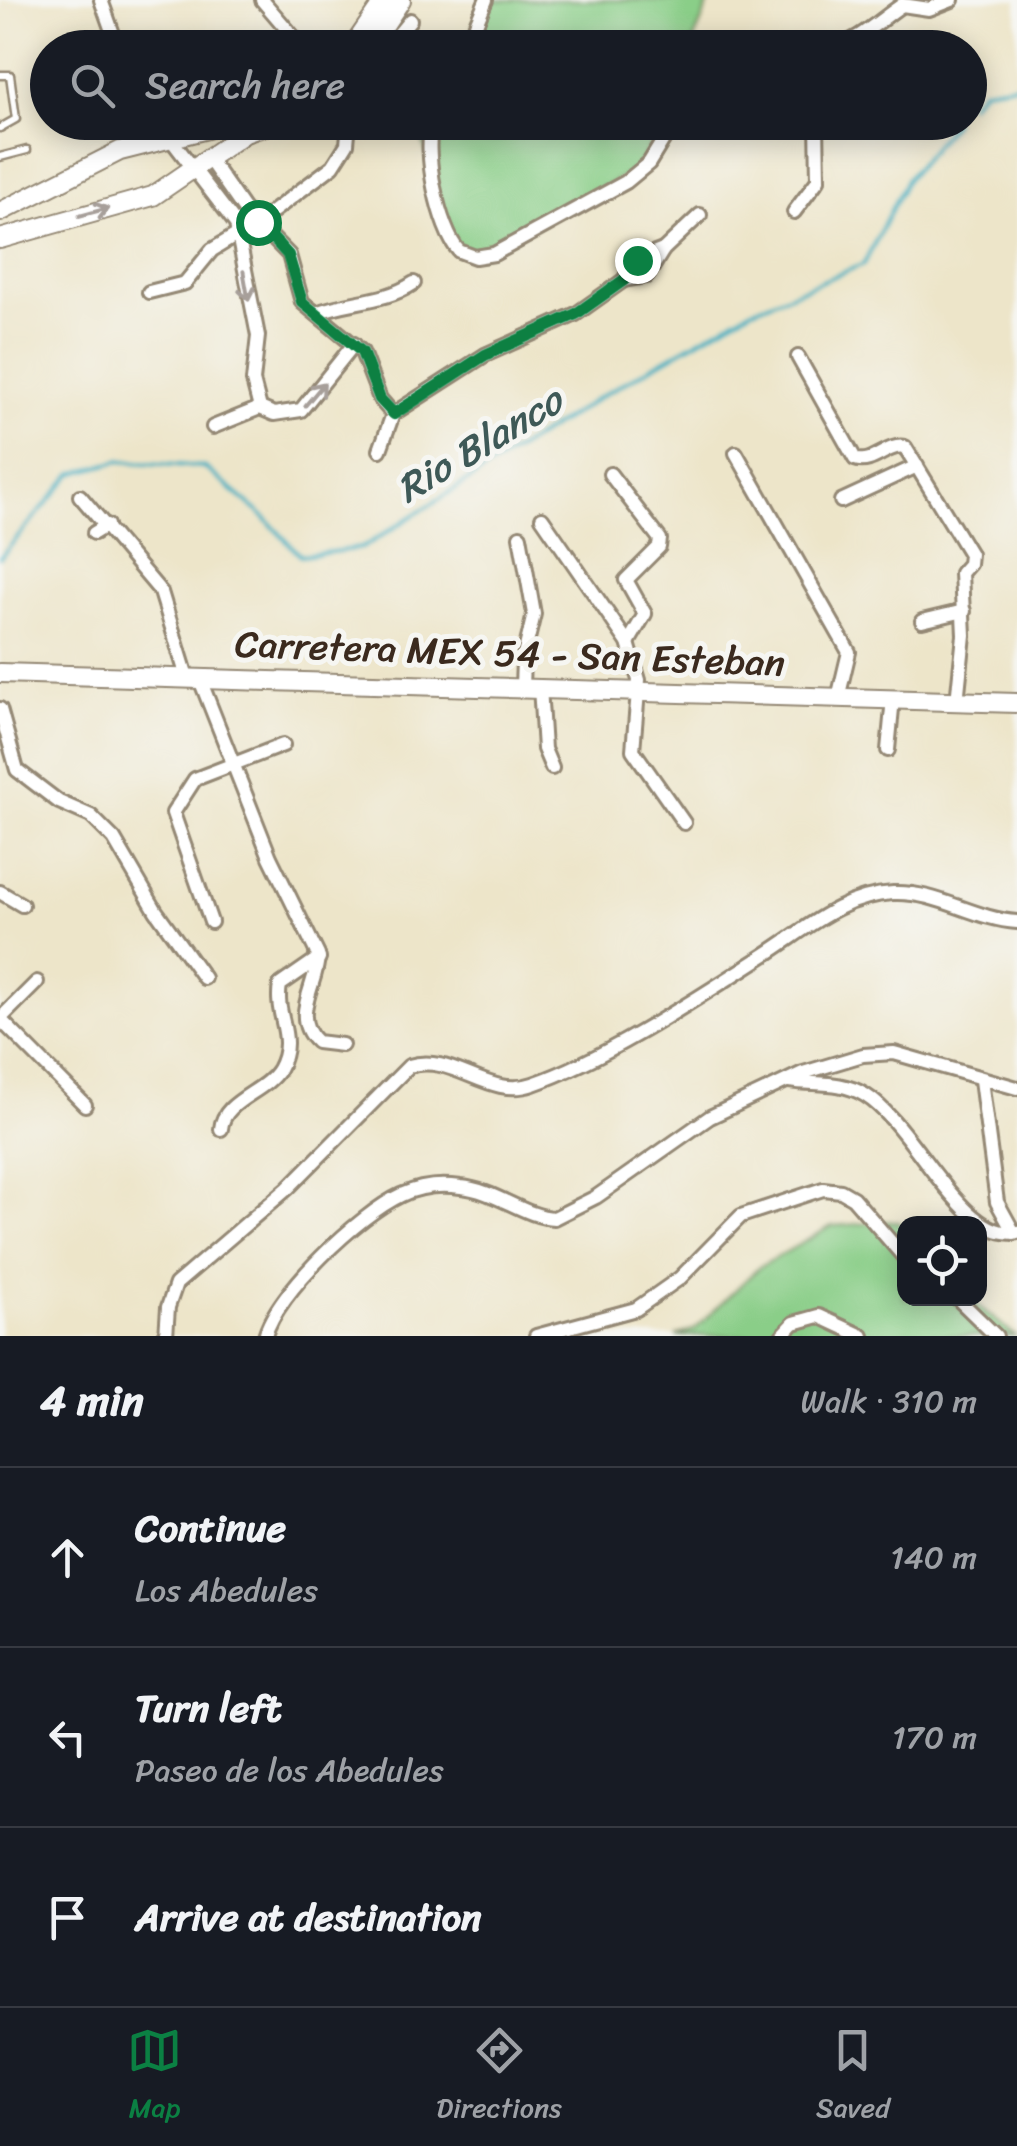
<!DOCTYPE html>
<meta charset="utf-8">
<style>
body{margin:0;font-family:Sriracha,sans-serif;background:#20242c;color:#f1f3f6}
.controls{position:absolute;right:30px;bottom:30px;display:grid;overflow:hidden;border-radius:20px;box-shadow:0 5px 25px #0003}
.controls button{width:90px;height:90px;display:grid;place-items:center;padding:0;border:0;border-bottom:2px solid #363941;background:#171b24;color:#f1f3f6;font:50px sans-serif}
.stop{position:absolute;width:30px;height:30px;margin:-22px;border:8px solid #0b8043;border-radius:50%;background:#fff}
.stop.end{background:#0b8043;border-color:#fff;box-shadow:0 2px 10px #0008}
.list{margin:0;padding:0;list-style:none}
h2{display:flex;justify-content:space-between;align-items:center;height:130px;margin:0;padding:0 40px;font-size:42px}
h2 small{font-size:32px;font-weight:400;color:#9ea1a6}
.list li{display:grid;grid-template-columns:65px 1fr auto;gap:30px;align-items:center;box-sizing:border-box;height:180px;padding:0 40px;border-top:2px solid #363941}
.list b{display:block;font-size:38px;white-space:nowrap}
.list p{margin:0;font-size:32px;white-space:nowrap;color:#9ea1a6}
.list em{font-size:32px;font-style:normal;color:#9ea1a6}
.icon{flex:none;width:55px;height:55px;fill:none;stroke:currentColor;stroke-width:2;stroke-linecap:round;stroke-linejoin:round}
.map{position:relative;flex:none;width:1017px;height:1336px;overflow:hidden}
.search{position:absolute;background:#171b24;box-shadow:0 5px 25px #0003;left:30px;right:30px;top:30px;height:110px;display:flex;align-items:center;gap:25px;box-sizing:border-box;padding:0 35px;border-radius:55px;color:#9ea1a6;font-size:38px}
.sheet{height:670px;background:#171b24}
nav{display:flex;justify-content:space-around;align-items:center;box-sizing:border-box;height:140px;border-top:2px solid #363941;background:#171b24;font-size:28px;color:#9ea1a6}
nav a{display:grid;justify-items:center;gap:5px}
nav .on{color:#0b8043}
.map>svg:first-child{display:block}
</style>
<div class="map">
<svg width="1017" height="1336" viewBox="0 0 1017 1336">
<rect width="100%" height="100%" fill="#f6f6f2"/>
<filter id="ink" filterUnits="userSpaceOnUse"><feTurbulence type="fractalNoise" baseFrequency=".01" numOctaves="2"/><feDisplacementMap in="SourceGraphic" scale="20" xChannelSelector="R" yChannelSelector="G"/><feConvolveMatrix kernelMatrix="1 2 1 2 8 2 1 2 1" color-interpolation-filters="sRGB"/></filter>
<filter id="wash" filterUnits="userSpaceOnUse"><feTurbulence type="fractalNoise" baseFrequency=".0048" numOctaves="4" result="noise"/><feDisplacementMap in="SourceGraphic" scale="40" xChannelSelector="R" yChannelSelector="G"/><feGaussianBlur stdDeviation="2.25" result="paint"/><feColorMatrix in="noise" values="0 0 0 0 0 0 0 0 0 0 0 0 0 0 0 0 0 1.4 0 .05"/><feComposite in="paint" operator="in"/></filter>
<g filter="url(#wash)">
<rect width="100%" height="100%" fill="#ede5c9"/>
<g fill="#8ace88" stroke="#627c53" stroke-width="2.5">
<polygon points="485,0 710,0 691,47 464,48"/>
<polygon points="431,123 662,123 637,169 485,254 461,248 447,238 423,140"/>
<polygon points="897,1221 904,1229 904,1298 970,1299 1015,1336 676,1336 694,1330 758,1268 832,1226"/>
</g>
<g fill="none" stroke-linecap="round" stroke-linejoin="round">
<g stroke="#44b0c2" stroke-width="4">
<polyline points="970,104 983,89 1017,84"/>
<polyline points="0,558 72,474 119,461 204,467 261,514 301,556 362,548 603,395 751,310 864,264 906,180 954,122"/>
</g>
</g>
</g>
<g filter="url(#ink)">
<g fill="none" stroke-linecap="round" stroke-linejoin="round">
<g stroke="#948874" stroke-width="11">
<g id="lane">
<polyline points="0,75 10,75 16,119 0,128"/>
<polyline points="0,157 27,150"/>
</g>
</g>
<g stroke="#948874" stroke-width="18">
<g id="street">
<polyline points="101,0 118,48"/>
<polyline points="262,0 303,48"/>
<polyline points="902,5 929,9 952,0"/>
<polyline points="387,48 410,20"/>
<polyline points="466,48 486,0"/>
<path d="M776,48C796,42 813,49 832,47C857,43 882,18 902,5"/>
<polyline points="62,122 69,122"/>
<polyline points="143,122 150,143"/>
<path d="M433,122C422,149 439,230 459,251L475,257L494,254L626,182L649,163L674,122"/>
<polyline points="170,138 236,224 258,336 253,381 260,408"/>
<polyline points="209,159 243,208 289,255 302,302 362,352 380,399 393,414"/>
<polyline points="794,212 818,180 817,122"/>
<polyline points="624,280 647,276 663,250 700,215"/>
<polyline points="149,292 185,283 212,250 263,219 333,166 347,144 349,122"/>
<path d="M316,313C349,300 384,303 414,283"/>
<path d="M798,357L855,459C873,466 887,443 905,447L970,554L969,564L961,573L964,635L957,702"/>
<polyline points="213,427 260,408 274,414 301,410 354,344"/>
<polyline points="380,450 393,414 485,355 576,314 624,280 637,260 663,250"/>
<polyline points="736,453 849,652 839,694"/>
<polyline points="610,474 660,539 659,547 626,580 645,614 628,643"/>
<polyline points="80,496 161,592 187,677"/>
<polyline points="841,501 917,466"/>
<polyline points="542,518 628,643 639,680 633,750 684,823"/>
<polyline points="94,533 107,525"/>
<polyline points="520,536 534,614 523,660 522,686"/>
<polyline points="922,621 964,611"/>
<path d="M199,677L270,857L318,955C318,984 289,1016 317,1042L342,1045"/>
<polyline points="540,687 544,749 552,768"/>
<polyline points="0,709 17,770 59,802 91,816 114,839 156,911 204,978"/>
<polyline points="888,750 893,698"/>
<polyline points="0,892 22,905"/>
<polyline points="211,922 173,813 195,779 283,745"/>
<polyline points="0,1019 85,1105"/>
<polyline points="0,1019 37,982"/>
<polyline points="981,1080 997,1202 1014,1233"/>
<path d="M789,1081C817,1085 840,1080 865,1095C914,1125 962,1243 1017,1232"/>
<path d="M221,1129C223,1100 265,1093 279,1069C297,1036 274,1017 280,985L319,958"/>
<polyline points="957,1298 996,1336"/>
<path d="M166,1336L168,1307L176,1284L288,1188L409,1066C453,1052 488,1100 533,1084C606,1059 699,997 765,955C806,929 841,896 893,893C938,891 973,919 1017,922"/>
<path d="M265,1336C276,1293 360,1214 401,1195C420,1186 441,1184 461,1187C495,1190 525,1217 554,1218L596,1197L710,1117L803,1073L863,1055L894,1053L1017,1088"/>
<polyline points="536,1336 636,1309 680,1278 741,1216 823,1189 841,1191 853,1198 904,1257"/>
<polyline points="782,1336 794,1323 819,1316 862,1336"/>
</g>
</g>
<g stroke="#948874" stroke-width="22">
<g id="secondary">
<polyline points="352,48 385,0"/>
<polyline points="369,48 401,0"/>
<polyline points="0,212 120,151 235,122"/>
<polyline points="0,239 153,196 245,133 277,122"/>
<polyline points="0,673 1017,703"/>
</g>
</g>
<use href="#lane" stroke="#fff" stroke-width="6"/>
<use href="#street" stroke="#fff" stroke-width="12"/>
<use href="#secondary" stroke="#fff" stroke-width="18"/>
</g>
<defs><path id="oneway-shaft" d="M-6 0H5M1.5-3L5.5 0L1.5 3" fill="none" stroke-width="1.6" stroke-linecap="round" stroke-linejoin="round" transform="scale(2.5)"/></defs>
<g stroke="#a79f9a">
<use href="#oneway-shaft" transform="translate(94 212) rotate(-15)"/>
<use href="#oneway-shaft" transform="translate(246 286) rotate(80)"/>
<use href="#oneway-shaft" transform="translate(315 394) rotate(-50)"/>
</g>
</g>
<g fill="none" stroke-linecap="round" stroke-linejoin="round" filter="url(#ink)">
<polyline stroke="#0b8043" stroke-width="12" points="258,222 288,255 302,302 362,352 380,399 394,414 485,355 576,314 624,280 637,260"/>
</g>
<g text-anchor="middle" stroke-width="10" stroke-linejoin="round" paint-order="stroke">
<g font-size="38" fill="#3b2a1e" stroke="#f6f6f2">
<text transform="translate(510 653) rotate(2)" y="13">Carretera MEX 54 - San Esteban</text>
</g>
<g font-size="40" font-style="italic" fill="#3e5957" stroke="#f6f6f2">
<text transform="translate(479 444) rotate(-31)" y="14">Rio Blanco</text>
</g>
</g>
</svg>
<div class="controls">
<button><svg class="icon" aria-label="locate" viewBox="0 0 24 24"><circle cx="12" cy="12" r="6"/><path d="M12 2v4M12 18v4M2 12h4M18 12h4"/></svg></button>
</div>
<div class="stop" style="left:258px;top:222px"></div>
<div class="stop end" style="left:637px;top:260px"></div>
<div class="search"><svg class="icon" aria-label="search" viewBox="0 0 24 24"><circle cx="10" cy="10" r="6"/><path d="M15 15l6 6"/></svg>Search here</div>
</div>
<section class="sheet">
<h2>4 min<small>Walk · 310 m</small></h2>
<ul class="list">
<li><svg class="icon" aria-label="ahead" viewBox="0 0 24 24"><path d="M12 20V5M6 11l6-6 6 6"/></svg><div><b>Continue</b><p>Los Abedules</p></div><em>140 m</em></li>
<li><svg class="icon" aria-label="left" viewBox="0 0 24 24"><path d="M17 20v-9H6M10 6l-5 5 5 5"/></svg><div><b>Turn left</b><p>Paseo de los Abedules</p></div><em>170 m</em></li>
<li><svg class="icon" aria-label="arrive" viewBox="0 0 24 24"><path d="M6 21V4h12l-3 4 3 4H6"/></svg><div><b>Arrive at destination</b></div></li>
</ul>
</section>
<nav>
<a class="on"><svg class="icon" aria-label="map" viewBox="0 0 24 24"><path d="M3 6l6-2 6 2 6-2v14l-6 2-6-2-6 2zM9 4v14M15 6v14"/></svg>Map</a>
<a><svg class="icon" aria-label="directions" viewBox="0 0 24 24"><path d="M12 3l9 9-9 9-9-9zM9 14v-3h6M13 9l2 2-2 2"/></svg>Directions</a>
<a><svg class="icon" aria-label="saved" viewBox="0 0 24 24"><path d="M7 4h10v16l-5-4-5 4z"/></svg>Saved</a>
</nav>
